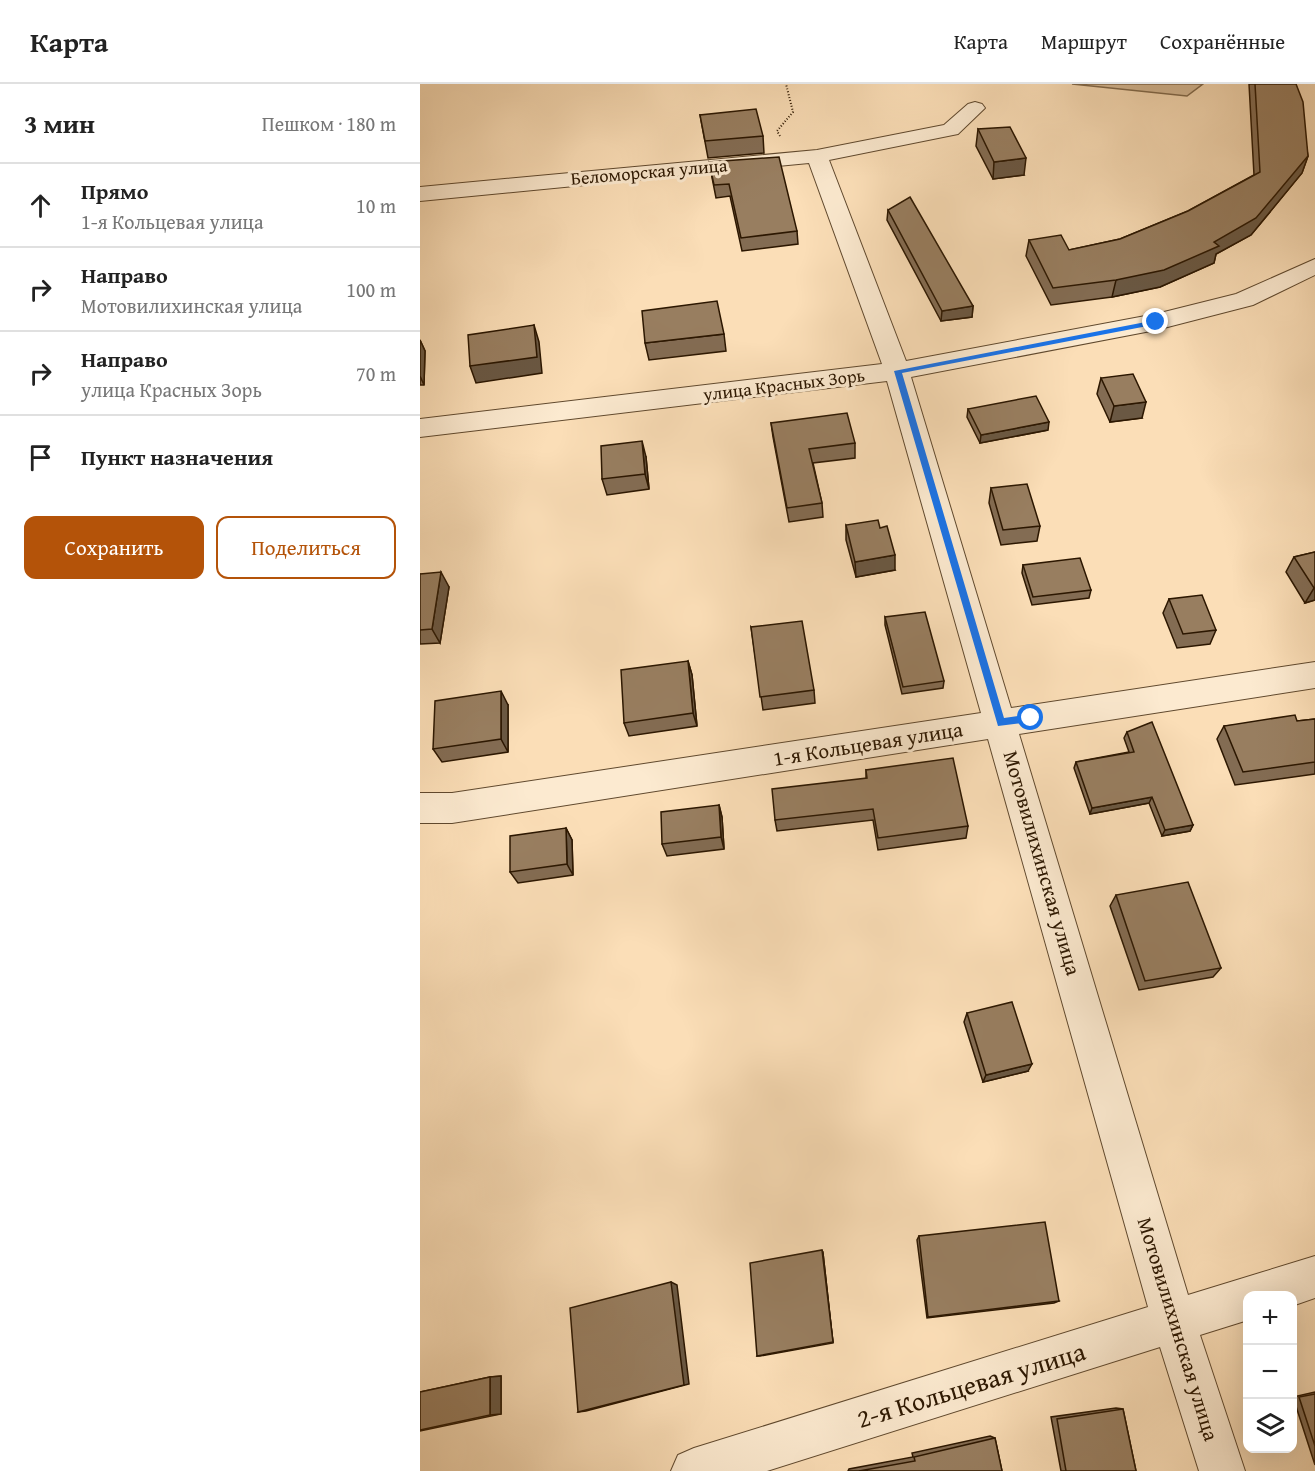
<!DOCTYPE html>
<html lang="ru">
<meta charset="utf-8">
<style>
body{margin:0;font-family:"Gentium Book Plus",serif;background:#f2f2f2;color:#222}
.controls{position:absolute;right:18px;bottom:18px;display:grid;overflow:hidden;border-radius:12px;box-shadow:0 6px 24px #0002}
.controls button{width:54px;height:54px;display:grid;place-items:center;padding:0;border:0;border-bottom:2px solid #e0e0e0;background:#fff;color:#222;font:30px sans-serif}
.stop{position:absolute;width:18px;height:18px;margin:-14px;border:4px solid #1a73e8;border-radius:50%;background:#fff}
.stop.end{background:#1a73e8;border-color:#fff;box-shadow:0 2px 6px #0008}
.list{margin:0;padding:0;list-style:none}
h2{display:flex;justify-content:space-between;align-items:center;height:78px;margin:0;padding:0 24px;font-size:26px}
h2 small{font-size:20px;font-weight:400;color:#767676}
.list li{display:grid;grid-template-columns:39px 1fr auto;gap:18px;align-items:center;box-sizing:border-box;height:84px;padding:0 24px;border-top:2px solid #e0e0e0}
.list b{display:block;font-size:22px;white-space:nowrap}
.list p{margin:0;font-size:20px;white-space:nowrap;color:#767676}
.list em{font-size:20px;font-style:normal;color:#767676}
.actions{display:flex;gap:12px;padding:18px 24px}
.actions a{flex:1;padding:14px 0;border:2px solid #b45309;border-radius:12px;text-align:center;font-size:21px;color:#b45309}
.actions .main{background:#b45309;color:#fff}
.icon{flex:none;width:33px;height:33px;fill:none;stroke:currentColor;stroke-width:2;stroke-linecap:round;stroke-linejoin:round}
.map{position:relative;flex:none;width:895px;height:1387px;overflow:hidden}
header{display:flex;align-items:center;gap:36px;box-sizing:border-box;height:84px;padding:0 30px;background:#fff;border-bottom:2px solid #e0e0e0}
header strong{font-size:28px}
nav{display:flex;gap:33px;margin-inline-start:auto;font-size:21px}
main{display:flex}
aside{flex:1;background:#fff}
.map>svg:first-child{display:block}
</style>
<header>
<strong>Карта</strong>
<nav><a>Карта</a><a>Маршрут</a><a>Сохранённые</a></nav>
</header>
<main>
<aside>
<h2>3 мин<small>Пешком · 180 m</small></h2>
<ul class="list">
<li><svg class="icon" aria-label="ahead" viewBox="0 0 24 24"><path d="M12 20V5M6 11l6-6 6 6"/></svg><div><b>Прямо</b><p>1-я Кольцевая улица</p></div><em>10 m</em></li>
<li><svg class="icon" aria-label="right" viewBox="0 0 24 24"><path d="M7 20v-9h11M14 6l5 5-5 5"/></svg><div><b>Направо</b><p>Мотовилихинская улица</p></div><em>100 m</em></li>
<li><svg class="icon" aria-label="right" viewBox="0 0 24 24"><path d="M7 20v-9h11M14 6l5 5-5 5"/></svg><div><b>Направо</b><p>улица Красных Зорь</p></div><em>70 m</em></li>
<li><svg class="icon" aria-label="arrive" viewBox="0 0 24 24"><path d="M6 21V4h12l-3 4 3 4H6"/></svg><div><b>Пункт назначения</b></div></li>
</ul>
<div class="actions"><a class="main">Сохранить</a><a>Поделиться</a></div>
</aside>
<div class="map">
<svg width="895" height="1387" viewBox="0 0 895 1387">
<rect width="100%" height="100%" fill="#fbdeb7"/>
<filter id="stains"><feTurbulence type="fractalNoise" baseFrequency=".00333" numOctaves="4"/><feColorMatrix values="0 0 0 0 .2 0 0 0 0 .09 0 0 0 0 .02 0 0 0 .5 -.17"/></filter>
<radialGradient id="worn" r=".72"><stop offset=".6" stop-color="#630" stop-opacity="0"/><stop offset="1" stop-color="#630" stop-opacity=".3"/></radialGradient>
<polygon fill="#d8bc98" stroke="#826a4c" stroke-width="1.5" points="652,0 783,0 767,12"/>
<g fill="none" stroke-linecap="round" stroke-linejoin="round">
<g stroke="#60492e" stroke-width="2">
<polygon id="minor" points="555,18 562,20 565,24 538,50 409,76 486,277 736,230 816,210 895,175 895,191 833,221 736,246 491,293 591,624 895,578 895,604 599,650 768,1211 895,1172 895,1214 872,1222 872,1212 828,1212 828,1236 780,1251 825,1387 779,1387 740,1263 347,1387 251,1387 258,1371 274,1364 728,1223 568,655 32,739 0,739 0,709 32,709 561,629 467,297 0,353 0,335 462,280 389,79 0,117 0,103 397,66 524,41 548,20"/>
</g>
<polyline stroke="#2c1701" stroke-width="2" stroke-dasharray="1 2" stroke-linecap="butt" points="360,52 357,47 373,28 366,0"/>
<use href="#minor" fill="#fcead0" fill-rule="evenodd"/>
</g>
<g fill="#836c53" stroke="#2c1701" stroke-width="1.5">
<polygon points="829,0 876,0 888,72 882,89 831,151 796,170 794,179 740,203 692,213 631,221 606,172 609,156 649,166 700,155 768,127 834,91"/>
<polygon points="280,31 343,52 344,69 288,74"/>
<polygon points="558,45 604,91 573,95 556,62"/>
<polygon points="289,78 377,147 378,160 322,167 310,112 296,114"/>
<polygon points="468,126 553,222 552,233 521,237 467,136"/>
<polygon points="304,250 306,267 229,276 225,259"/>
<polygon points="0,256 5,267 4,301 0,301"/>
<polygon points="681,294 722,334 690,338 677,310"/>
<polygon points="548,325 628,346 560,359 547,333"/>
<polygon points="351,339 435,359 435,374 393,379 402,419 403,433 369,438 353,353"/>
<polygon points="226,373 229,405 187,411 182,395"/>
<polygon points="571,404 620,442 617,457 581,461 569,419"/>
<polygon points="426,441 475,486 436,493 426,456"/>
<polygon points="895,468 895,516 885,519 866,488 874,473"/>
<polygon points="603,481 671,506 669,514 612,521 602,489"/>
<polygon points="0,490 29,503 20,559 0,560"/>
<polygon points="749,515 796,546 790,560 757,564 743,529"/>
<polygon points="465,533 524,597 523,604 482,610 465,541"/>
<polygon points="331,543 394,606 395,619 343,626"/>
<polygon points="268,577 272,591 277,642 209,652 204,639"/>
<polygon points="88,621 88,668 22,678 13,665"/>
<polygon points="895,635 895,690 815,701 797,655 804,642 877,637"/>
<polygon points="707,648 773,741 770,747 742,752 729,719 670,730 654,684 656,678 709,668 704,654"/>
<polygon points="446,686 548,742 546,754 458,766 453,736 357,747 355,736 446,695"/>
<polygon points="299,721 302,733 304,765 247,772 242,760"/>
<polygon points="146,744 152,756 153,791 98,799 90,788"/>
<polygon points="696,811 801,884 793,893 719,906 690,822"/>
<polygon points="547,929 608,987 563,998 544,938"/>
<polygon points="499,1152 639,1217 634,1219 507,1234 497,1156"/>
<polygon points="403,1169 413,1259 340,1272 337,1272"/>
<polygon points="81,1292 81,1330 0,1347 0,1308 70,1293"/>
<polygon points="895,1308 895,1381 873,1313"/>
<polygon points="696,1324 703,1325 716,1387 641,1387 631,1333"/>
<polygon points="570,1352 575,1354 582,1387 428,1387 429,1385 493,1373 492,1369"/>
</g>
<g fill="#6a5843" stroke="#2c1701" stroke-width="1.5">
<polygon points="888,72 882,89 831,151 796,170 794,179 740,203 692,213 696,196 794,158"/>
<polygon points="606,74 604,91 573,95 574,78"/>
<polygon points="553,222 552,233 521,237 522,227"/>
<polygon points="114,241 119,258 122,289 56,299 50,282"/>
<polygon points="0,256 5,267 4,301 0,292"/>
<polygon points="726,318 722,334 690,338 694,322"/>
<polygon points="629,338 628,346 560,359 561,351"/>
<polygon points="222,357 226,373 229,405 225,390"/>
<polygon points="475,471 475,486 436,493 435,478"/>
<polygon points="21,488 29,503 20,559 12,545"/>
<polygon points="894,504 895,504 895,516 885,519"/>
<polygon points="268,577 272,591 277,642 273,629"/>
<polygon points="81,607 88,621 88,668 81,655"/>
<polygon points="732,713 729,719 670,730 672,724"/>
<polygon points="299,721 302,733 304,765 301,753"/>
<polygon points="773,741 770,747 742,752 745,746"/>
<polygon points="146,744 152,756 153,791 147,780"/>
<polygon points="612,980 608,987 563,998 566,991"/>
<polygon points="402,1166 403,1169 413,1259 413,1258"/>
<polygon points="251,1198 257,1201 269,1300 166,1327 158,1328"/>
<polygon points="81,1292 81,1330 70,1331 70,1293"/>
</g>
<g fill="#987e60" stroke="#2c1701" stroke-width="1.5">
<polygon points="835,0 876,0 883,18 888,72 836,134 794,158 799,162 744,186 696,196 633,204 609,156 641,151 649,166 700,155 768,127 840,88"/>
<polygon points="336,25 343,52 285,57 280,31"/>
<polygon points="590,43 606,74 574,78 558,45"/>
<polygon points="359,73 377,147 321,154 309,100 294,101 289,78"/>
<polygon points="490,113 553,222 522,227 468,126"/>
<polygon points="297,217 304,250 225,259 222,227"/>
<polygon points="114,241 117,273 50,282 48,251"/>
<polygon points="713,290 726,318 694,322 681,294"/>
<polygon points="616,312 629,338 561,351 548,325"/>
<polygon points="427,329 435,359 389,365 402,419 367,424 351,339"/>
<polygon points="222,357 225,390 182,395 181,362"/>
<polygon points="607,400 620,442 583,446 571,404"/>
<polygon points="458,436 460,444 467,442 475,471 435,478 426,441"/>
<polygon points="895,468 895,504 894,504 874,473"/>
<polygon points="660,474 671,506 613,513 603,481"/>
<polygon points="21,488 12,545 0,546 0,490"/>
<polygon points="782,511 796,546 763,550 749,515"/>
<polygon points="505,528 524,597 483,603 465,533"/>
<polygon points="382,537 394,606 340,613 331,543"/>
<polygon points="268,577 273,629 204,639 201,586"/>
<polygon points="81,607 81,655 13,665 15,617"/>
<polygon points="875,631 877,637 895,635 895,678 823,688 804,642"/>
<polygon points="732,638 773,741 745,746 732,713 672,724 656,678 714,668 707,648"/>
<polygon points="533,674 548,742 458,754 453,725 355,736 352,705 447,694 446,686"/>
<polygon points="299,721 301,753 242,760 241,728"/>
<polygon points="146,744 147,780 90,788 90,752"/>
<polygon points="768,798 801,884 725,897 696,811"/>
<polygon points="592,918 612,980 566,991 547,929"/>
<polygon points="625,1138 639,1217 508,1233 499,1152"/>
<polygon points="402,1166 413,1258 337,1272 330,1179"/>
<polygon points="251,1198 264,1301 158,1328 150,1224"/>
<polygon points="70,1293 70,1331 0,1346 0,1308"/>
<polygon points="895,1310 895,1362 879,1313"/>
<polygon points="703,1325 716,1387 646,1387 637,1335"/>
<polygon points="575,1354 582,1387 439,1387 495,1377 494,1373"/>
</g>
<polygon fill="#1a73e8" points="736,236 738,240 482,289 584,634 611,630 616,634 611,638 578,642 474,287"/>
<g text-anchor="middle" stroke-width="6" stroke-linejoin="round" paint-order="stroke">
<g font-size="18" fill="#2c1701" stroke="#fcead0">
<text transform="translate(229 88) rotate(-5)" y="6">Беломорская улица</text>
<text transform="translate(364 301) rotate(-7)" y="6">улица Красных Зорь</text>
</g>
<g font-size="21" fill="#2c1701" stroke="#fcead0">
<text transform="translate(448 660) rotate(-9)" y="7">1-я Кольцевая улица</text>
<text transform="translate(622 779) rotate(74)" y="7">Мотовилихинская улица</text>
<text transform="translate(758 1245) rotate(73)" y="7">Мотовилихинская улица</text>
</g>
<g font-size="26" fill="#2c1701" stroke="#fcead0">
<text transform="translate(551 1301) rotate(-17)" y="9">2-я Кольцевая улица</text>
</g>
</g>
<rect width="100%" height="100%" filter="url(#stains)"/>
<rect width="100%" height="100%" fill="url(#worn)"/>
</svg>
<div class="controls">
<button>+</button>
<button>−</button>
<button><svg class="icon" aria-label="layers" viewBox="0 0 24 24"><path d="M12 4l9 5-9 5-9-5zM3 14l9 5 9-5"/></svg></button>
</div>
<div class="stop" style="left:611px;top:634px"></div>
<div class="stop end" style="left:736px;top:238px"></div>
</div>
</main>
